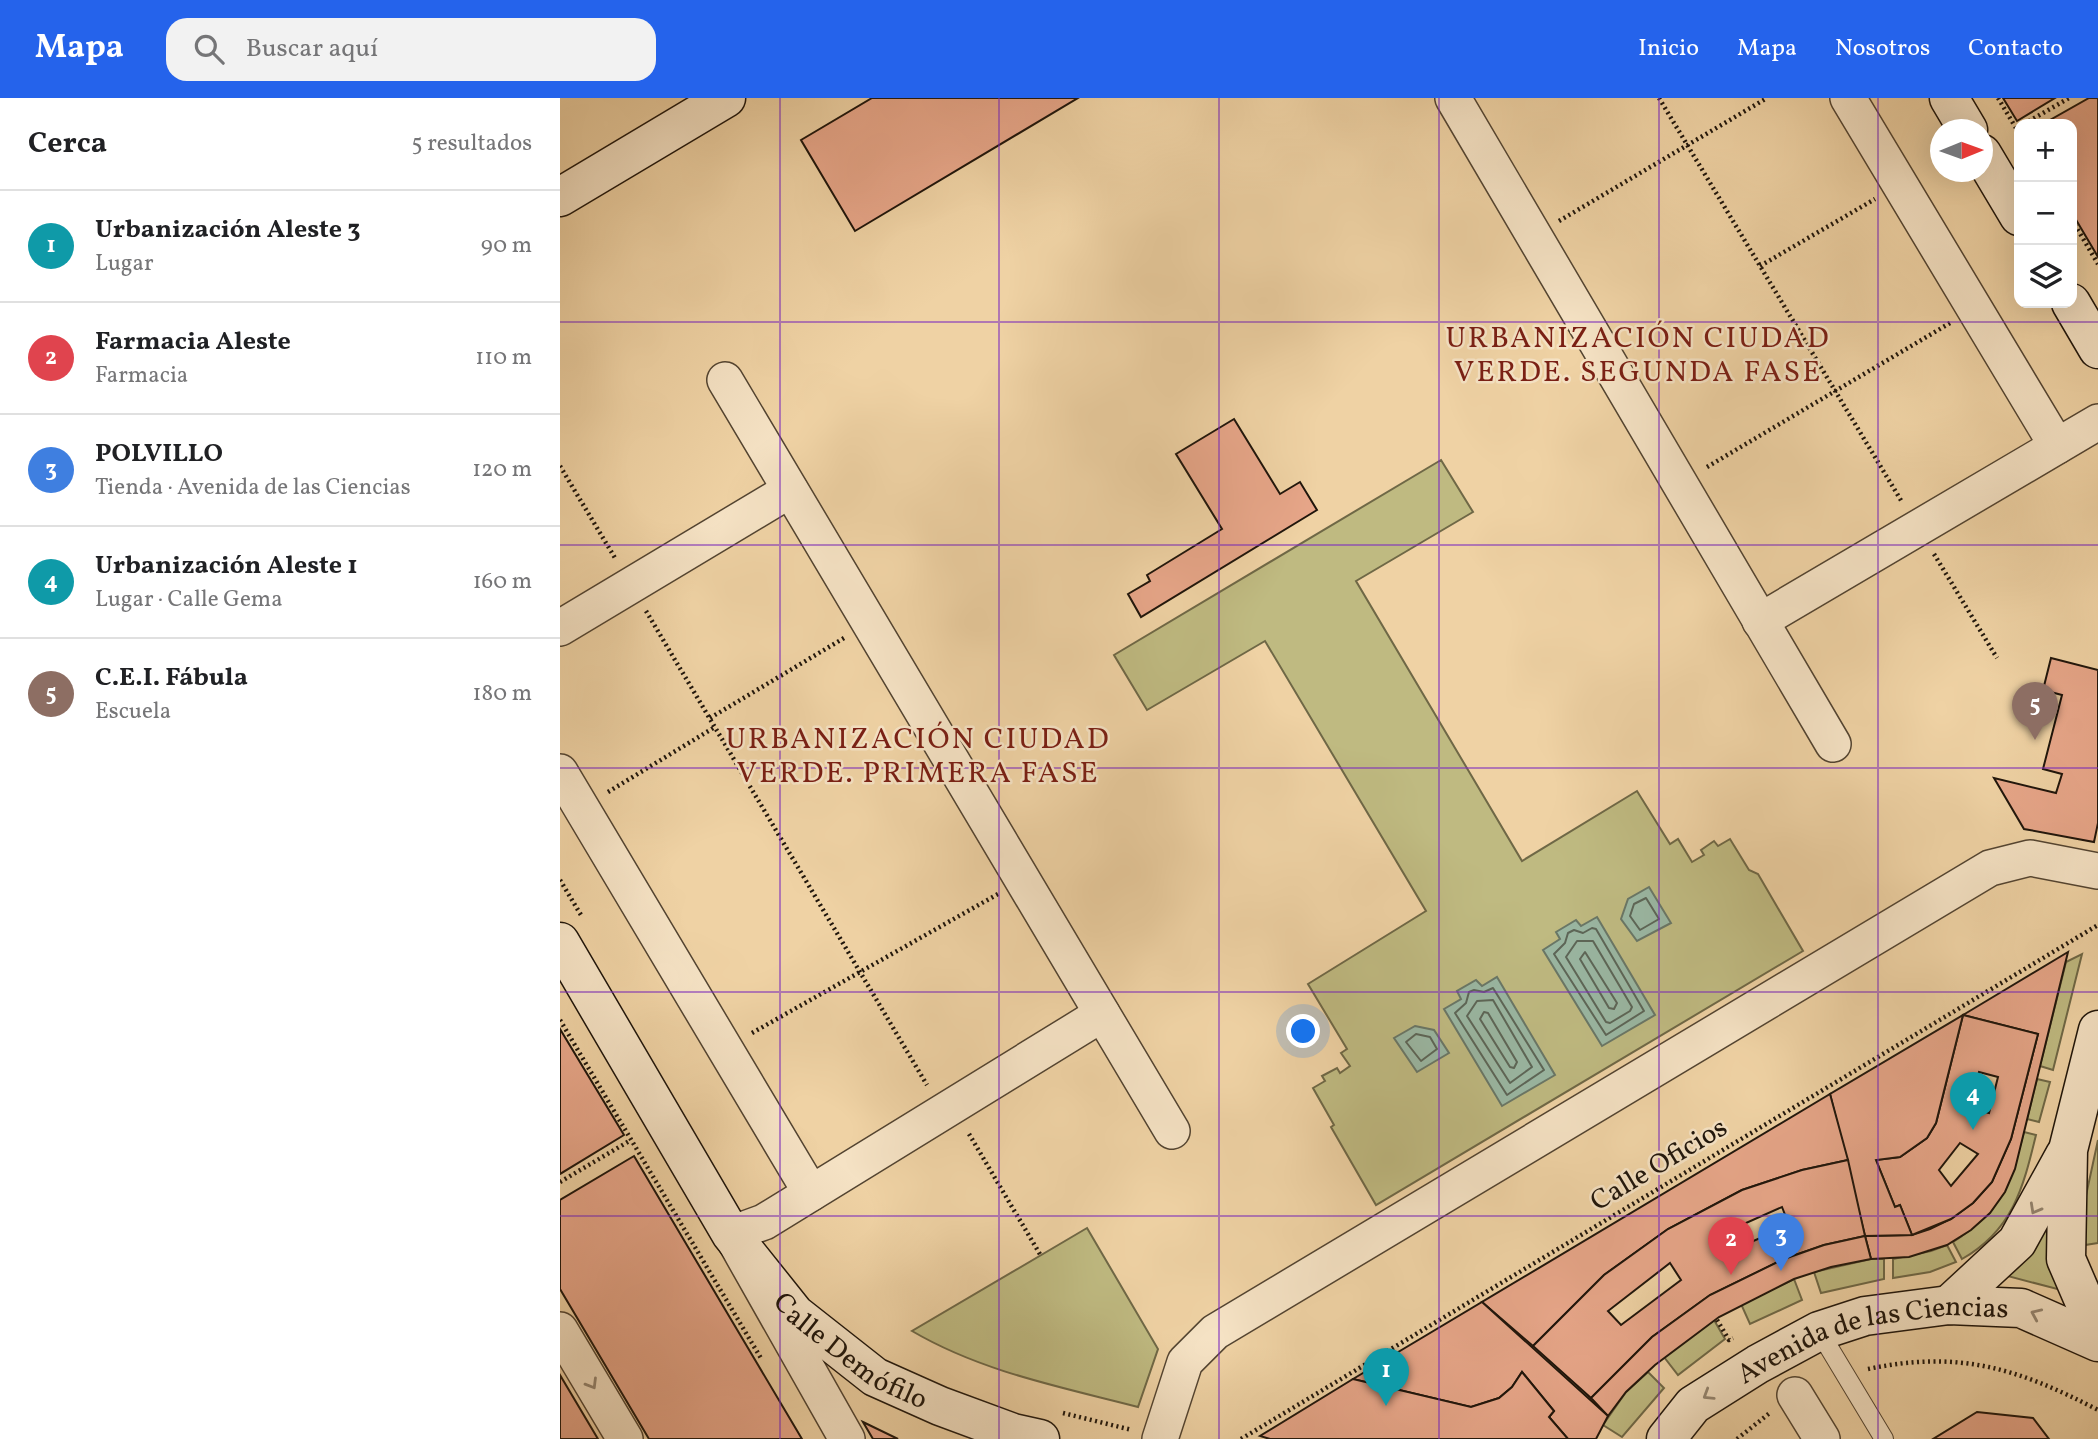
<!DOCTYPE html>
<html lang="es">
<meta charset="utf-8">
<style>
body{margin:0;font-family:Vollkorn,serif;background:#f2f2f2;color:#202124}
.controls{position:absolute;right:21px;top:21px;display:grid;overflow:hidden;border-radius:14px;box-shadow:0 7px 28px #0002}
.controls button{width:63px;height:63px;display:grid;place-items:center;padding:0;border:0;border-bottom:2px solid #e0e0e0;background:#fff;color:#202124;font:35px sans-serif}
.compass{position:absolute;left:1370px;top:21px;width:63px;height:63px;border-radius:50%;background:#fff;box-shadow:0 7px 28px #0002;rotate:89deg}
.you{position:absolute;left:744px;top:934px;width:24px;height:24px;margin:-18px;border:5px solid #fff;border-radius:50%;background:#1a73e8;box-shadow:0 0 0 10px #1a73e833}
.badge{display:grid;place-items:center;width:46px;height:46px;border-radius:50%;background:#2563eb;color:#fff;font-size:23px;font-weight:700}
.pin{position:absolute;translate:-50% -58px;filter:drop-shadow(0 2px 4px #0008)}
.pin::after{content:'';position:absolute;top:37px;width:24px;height:21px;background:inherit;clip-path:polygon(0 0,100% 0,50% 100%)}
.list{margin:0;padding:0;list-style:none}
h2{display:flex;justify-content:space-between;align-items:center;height:91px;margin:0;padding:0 28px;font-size:30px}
h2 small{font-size:23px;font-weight:400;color:#757577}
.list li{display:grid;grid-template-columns:46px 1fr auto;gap:21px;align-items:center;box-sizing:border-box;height:112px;padding:0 28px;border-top:2px solid #e0e0e0}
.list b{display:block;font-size:26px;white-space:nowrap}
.list p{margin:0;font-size:23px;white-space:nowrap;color:#757577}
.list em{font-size:23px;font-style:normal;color:#757577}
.icon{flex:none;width:38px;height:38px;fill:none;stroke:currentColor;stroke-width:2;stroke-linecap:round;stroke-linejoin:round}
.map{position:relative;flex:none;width:1538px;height:1341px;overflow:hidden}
header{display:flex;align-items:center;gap:42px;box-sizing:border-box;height:98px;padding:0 35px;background:#2563eb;color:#fff}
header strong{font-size:33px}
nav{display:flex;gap:38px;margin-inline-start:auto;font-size:24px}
.search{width:490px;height:63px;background:#f2f2f2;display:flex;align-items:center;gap:18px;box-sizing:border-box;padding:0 24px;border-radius:21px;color:#757577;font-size:26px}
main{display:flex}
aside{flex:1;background:#fff}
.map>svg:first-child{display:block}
</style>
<header>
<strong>Mapa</strong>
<div class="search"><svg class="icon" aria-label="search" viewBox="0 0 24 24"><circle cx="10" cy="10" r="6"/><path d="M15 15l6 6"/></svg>Buscar aquí</div>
<nav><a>Inicio</a><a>Mapa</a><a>Nosotros</a><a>Contacto</a></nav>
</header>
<main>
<aside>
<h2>Cerca<small>5 resultados</small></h2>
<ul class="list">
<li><span class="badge" style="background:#0f9aa8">1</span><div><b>Urbanización Aleste 3</b><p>Lugar</p></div><em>90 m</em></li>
<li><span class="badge" style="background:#e0444e">2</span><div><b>Farmacia Aleste</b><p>Farmacia</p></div><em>110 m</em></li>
<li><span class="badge" style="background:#3f7fe0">3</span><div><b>POLVILLO</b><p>Tienda · Avenida de las Ciencias</p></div><em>120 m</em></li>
<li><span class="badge" style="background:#0f9aa8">4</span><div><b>Urbanización Aleste 1</b><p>Lugar · Calle Gema</p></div><em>160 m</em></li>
<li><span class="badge" style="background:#8d6e63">5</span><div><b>C.E.I. Fábula</b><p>Escuela</p></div><em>180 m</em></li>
</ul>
</aside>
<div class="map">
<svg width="1538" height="1341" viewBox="0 0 1538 1341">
<rect width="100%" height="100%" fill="#efd2a4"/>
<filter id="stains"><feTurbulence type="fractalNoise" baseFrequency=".00286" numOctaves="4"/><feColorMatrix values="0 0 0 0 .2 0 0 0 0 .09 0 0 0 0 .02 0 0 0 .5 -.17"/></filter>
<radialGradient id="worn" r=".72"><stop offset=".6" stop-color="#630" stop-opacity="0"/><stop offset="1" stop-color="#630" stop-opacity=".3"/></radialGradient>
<g fill="#bfba81" stroke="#6f6846" stroke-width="2">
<polygon points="881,362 913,414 796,483 962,763 1077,693 1110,746 1118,741 1132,764 1144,757 1141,752 1154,743 1158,748 1170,741 1189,772 1198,776 1243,853 816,1107 771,1029 774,1027 753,990 765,983 762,978 777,970 780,975 790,968 781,955 787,951 748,886 866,813 705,543 587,612 554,557"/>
<polygon points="1522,856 1493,972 1480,968 1506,864"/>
<polygon points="1477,981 1490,984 1479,1024 1467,1021"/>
<path d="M1464,1034L1476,1037C1463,1090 1453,1132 1402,1161L1393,1144C1439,1115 1451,1085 1464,1034Z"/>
<polygon points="1538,1042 1538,1145 1525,1147 1522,1116"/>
<polygon points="1489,1113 1501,1192 1440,1176"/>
<path d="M527,1130L598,1251L578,1309C501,1289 422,1274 352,1233Z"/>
<polygon points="1387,1147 1396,1164 1370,1174 1333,1180 1333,1161 1371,1153"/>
<polygon points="1311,1161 1324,1161 1324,1181 1261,1195 1254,1174"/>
<polygon points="1234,1181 1242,1202 1190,1226 1181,1206"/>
<polygon points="1154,1222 1165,1241 1118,1277 1104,1259"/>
<polygon points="1088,1274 1104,1290 1062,1339 1043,1327 1066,1294"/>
</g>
<g fill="#9ab8a4" stroke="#697767" stroke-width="2">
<polygon points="1089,789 1111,825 1077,843 1061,821 1068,801"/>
<polygon points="1037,819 1095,917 1042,948 983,852 1000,841 996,834 1016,822 1021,828"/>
<polygon points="937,879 995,977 942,1008 884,911 901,901 897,893 916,882 922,888"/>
<polygon points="855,928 874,932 889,955 857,974 834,940"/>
</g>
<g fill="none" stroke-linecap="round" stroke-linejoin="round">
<g stroke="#5c6658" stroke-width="2">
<polygon points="1086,800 1099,821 1080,832 1070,818 1074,806"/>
<polygon points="1032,830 1036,831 1084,913 1046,937 994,856 1005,845 1008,835 1014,832 1023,835"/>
<polygon points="1017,843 1033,843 1072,909 1070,913 1050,925 1046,924 1006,859"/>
<polygon points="1025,854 1057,905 1054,911 1049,910 1020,861"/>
<polygon points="933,890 984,972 947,997 895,915 906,905 909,894 914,892 924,894"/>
<polygon points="933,902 972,969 950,985 907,918 917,903"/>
<polygon points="924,914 928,915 957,964 954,970 950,969 920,921"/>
<polygon points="856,936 870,939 877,951 861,963 846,944"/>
</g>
</g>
<g fill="#e7a689" stroke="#1f150b" stroke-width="2" fill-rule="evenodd">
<polygon points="312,0 518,0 295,133 241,42"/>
<polygon points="1443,0 1495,0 1457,23"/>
<polygon points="1529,0 1538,0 1538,159 1512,115 1512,26 1483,26"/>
<polygon points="674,321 720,396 740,384 757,412 581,519 568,496 590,483 587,477 662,431 616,356"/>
<polygon points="1491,560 1538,572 1538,725 1534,744 1464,731 1434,680 1496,695 1502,676 1483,671 1502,597 1483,592"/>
<polygon points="1508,854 1455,1071 1445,1094 1430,1115 1411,1132 1387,1147 1349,1159 1311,1161 1305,1138 1352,1137 1370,1131 1391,1121 1413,1105 1432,1084 1451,1041 1478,936 1403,917"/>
<path d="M1403,917L1478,936L1451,1041L1432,1084L1413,1105L1391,1121L1352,1137L1340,1107L1335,1109L1316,1062L1340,1059L1367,1040L1376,1025ZM1419,974L1438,979L1429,1015L1410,1011ZM1400,1045L1418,1056L1391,1088L1379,1072Z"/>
<polygon points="1403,917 1376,1025 1367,1040 1340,1059 1316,1062 1335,1109 1340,1107 1352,1137 1305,1138 1270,996"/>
<polygon points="0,931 64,1037 0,1076"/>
<polygon points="1270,996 1288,1062 1242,1072 1182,1092 1108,1131 1044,1177 973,1248 922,1204"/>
<polygon points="74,1058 242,1341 89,1341 0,1191 0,1102"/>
<path d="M1288,1062L1305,1138L1264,1147L1224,1161L1150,1197L1092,1239L1031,1300L973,1248L1044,1177L1108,1131L1182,1092L1242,1072ZM1222,1109L1229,1127L1160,1158L1150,1141ZM1110,1165L1121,1182L1061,1227L1048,1213Z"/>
<polygon points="1305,1138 1311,1161 1271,1169 1234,1181 1159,1219 1095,1267 1066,1294 1048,1318 1031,1300 1092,1239 1150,1197 1224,1161 1264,1147"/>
<polygon points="922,1204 1048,1318 1036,1341 1008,1341 989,1319 994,1313 962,1274 952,1289 939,1300 911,1309 793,1281"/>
<polygon points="962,1274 994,1313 989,1319 1008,1341 710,1341 700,1338 793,1281 911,1309 939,1300 952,1289"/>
<polygon points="0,1277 38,1341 0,1341"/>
<polygon points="1417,1314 1473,1320 1489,1341 1373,1341"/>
<polygon points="303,1324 338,1341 313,1341"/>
</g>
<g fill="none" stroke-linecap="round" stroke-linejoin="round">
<g stroke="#534431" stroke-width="20">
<polyline id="lane" points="1259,1233 1324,1341"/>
</g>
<g stroke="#534431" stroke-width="38">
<g id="street">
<polyline points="893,0 1273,646"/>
<polyline points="1288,0 1497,348"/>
<polyline points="165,282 612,1033"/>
<polyline points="1200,523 1538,324"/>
<polyline points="0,530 230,392"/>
<polyline points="0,674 251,1095"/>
<polyline points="0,1232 65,1341"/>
<polyline points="1235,1297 1262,1341"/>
<polyline points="287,1341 171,1136 204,1124 542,916"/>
<polyline points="600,1341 625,1264 655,1234 1430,770 1470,760 1538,773"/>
</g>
</g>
<g stroke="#1f150b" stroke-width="41">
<g id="secondary">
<polyline points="1389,0 1408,32"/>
<polyline points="1422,56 1459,118"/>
<polyline points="0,99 166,0"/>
<polyline points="1511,205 1538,251"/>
<path id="s1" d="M0,844L171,1136L235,1216L315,1279L380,1308L453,1335L480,1341"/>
<polyline points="1538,932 1508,1052 1506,1161 1538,1235"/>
<polyline points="1389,1207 1457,1144 1505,1057"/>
<path id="s2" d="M1106,1341L1133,1307L1198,1266L1259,1233L1305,1218L1389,1207L1461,1210L1538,1244"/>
</g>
</g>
<g stroke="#1f150b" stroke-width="4.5" stroke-dasharray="2 3.5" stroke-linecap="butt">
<polyline points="1099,0 1342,404"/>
<polyline points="1438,0 1459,35"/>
<polyline points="1464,26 1509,0"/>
<polyline points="1512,122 1538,166"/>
<polyline points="999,123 1207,0"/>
<polyline points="1200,168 1315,101"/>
<polyline points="0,368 55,460"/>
<polyline points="1147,369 1390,225"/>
<polyline points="1374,456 1437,560"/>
<polyline points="86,513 367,987"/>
<polyline points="150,620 284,540"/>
<polyline points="48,694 155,629"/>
<polyline points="0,782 21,817"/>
<polyline points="0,922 202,1262"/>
<polyline points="192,935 438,796"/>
<polyline points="409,1036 481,1158"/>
<polyline points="0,1084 71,1042"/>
<polyline points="1157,1222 1169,1242 1173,1240"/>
<path d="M1308,1271C1399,1252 1457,1270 1538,1312"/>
<polyline points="503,1315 572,1332"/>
<polyline points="681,1341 1538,827"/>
<polyline points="1177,1341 1211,1314"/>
</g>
<use href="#lane" stroke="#f5e2c4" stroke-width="18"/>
<use href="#street" stroke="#f5e2c4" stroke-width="35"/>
<use href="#secondary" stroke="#f5e2c4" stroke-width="38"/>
</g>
<defs><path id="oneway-chevron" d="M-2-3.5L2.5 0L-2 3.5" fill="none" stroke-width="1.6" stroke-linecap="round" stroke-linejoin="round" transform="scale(1.75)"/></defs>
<g stroke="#958671">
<use href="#oneway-chevron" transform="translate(1475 1111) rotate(119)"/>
<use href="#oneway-chevron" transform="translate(1476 1216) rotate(-156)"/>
<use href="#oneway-chevron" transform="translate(32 1286) rotate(59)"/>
<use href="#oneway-chevron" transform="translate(1148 1297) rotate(148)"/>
</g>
<path fill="none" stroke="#7b2cbf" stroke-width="2" stroke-opacity="0.55" d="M220,0V1341M439,0V1341M659,0V1341M879,0V1341M1099,0V1341M1318,0V1341M0,224H1538M0,447H1538M0,670H1538M0,894H1538M0,1118H1538"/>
<g text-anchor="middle" stroke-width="5" stroke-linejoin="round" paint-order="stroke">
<g font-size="28" fill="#1f150b" stroke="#f5e2c4">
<text transform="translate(1098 1065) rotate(-31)" y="10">Calle Oficios</text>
<text dy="10" stroke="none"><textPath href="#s1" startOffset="508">Calle Demófilo</textPath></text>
<text dy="10" stroke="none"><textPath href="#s2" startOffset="240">Avenida de las Ciencias</textPath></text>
</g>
<g font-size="30" letter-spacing="2" fill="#7a1f14" stroke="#f5e2c4">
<text x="1078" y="249">URBANIZACIÓN CIUDAD<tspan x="1078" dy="34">VERDE. SEGUNDA FASE</tspan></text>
<text x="358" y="650">URBANIZACIÓN CIUDAD<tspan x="358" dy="34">VERDE. PRIMERA FASE</tspan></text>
</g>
</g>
<rect width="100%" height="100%" filter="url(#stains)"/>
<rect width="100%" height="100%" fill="url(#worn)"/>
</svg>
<div class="controls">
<button>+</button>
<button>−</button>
<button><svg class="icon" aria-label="layers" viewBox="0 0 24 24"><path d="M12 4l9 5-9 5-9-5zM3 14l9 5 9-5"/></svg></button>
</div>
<svg class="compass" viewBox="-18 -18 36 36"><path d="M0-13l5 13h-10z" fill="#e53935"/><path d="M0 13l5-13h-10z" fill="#757577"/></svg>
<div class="you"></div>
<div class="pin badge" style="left:826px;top:1308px;background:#0f9aa8">1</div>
<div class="pin badge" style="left:1171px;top:1177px;background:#e0444e">2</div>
<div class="pin badge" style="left:1221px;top:1173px;background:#3f7fe0">3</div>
<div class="pin badge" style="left:1413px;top:1032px;background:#0f9aa8">4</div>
<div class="pin badge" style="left:1475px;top:642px;background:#8d6e63">5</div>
</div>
</main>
